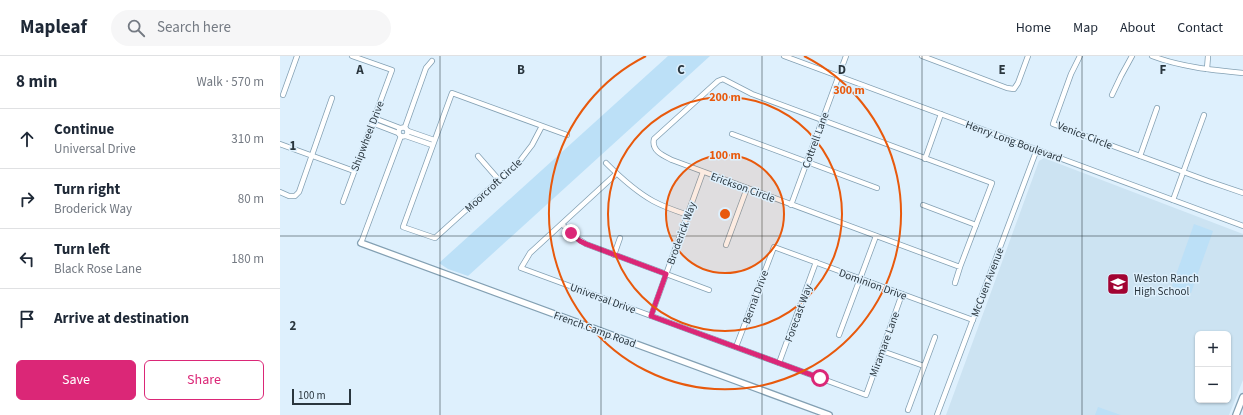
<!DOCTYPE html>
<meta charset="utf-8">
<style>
body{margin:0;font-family:"Source Sans 3",sans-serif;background:#f6f6f7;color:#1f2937}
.controls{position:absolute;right:12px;bottom:12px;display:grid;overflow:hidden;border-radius:6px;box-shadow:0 1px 3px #0004}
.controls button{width:36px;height:36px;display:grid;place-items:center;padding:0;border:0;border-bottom:1px solid #e0e1e3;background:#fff;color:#1f2937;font:20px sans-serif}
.scale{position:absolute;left:12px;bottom:10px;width:59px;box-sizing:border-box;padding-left:4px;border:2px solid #2a363e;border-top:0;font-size:11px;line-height:14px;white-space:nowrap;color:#2a363e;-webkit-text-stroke:3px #def0fd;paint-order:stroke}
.stop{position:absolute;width:12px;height:12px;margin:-9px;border:3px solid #db2777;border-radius:50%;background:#fff}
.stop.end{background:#db2777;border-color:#fff;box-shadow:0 1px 4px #0008}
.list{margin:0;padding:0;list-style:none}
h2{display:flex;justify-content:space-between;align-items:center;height:52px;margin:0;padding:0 16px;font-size:17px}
h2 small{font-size:13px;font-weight:400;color:#747a83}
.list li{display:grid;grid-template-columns:26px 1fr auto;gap:12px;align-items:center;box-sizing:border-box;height:60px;padding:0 16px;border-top:1px solid #e0e1e3}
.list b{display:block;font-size:15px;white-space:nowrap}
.list p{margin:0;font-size:13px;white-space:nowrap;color:#747a83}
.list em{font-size:13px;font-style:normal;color:#747a83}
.actions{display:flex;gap:8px;padding:12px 16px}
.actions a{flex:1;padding:9px 0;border:1px solid #db2777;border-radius:6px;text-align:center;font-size:14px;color:#db2777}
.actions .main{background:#db2777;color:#fff}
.icon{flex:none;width:22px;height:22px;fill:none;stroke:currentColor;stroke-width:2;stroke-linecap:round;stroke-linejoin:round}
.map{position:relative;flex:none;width:963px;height:359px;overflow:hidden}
header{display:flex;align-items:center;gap:24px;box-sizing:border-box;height:56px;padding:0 20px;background:#fff;border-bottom:1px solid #e0e1e3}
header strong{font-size:19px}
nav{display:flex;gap:22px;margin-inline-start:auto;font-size:14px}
.search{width:280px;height:36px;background:#f6f6f7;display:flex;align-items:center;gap:10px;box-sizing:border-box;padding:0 14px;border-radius:22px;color:#747a83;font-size:15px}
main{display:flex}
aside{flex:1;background:#fff}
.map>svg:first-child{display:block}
</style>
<header>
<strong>Mapleaf</strong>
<div class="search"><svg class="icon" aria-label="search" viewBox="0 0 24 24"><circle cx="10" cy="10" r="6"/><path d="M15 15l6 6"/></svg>Search here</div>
<nav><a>Home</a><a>Map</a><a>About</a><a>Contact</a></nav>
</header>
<main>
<aside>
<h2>8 min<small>Walk · 570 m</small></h2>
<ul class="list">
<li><svg class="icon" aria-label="ahead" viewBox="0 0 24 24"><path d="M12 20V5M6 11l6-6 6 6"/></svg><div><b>Continue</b><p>Universal Drive</p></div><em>310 m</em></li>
<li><svg class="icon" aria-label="right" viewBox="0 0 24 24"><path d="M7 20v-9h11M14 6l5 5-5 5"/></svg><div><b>Turn right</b><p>Broderick Way</p></div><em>80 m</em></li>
<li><svg class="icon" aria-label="left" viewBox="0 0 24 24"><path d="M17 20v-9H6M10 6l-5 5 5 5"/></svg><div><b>Turn left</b><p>Black Rose Lane</p></div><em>180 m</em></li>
<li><svg class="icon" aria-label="arrive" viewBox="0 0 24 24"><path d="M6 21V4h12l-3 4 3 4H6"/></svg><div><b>Arrive at destination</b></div></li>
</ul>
<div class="actions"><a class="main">Save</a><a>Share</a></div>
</aside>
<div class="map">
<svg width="963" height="359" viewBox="0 0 963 359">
<rect width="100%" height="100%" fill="#def0fd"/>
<path fill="#cce3f2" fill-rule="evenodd" d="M764,102L963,178V324L949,359H666L759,105ZM918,278H948V344H918Z"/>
<g fill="#bce0f7">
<polygon points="388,0 430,0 188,220 168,213 159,207"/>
<polygon points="914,168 933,175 911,237 892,230"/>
<polygon points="818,351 841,359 815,359"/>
</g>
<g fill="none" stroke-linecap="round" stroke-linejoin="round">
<g stroke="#83a0b3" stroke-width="6">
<g id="minor">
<polyline points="504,0 963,170"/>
<polyline points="642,0 727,32 734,33 738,27 748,0"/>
<polyline points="800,0 791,18 773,68 928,125 963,137"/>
<path d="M872,0C901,11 932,14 963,17"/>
<polyline points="927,13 928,0"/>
<polyline points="3,39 17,0"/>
<polyline points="832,39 841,20 852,0"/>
<polyline points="94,62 120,72"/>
<polyline points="92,67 118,77"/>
<polyline points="262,70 252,89 239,106 155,182 123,171 172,37 287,79"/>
<polyline points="125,71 146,12 152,5"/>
<circle cx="123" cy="76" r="4.5"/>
<polyline points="128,75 154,84"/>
<polyline points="452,78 597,132"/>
<polyline points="126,80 152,89"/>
<polyline points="0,88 74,115"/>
<polyline points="198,100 219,124"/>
<polyline points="860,100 877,52"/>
<polyline points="645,103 661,58"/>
<path d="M326,107C340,121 355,135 373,145C384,151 396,155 408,159"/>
<polyline points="336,118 250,197 241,212 586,339 622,238"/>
<polyline points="0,136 9,140 15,140 19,136 52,42"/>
<polyline points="893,144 924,59"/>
<polyline points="63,146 112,14 72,0"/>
<polyline points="511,149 566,0"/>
<polyline points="643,149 696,169"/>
<polyline points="282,168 295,181 306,188 429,234"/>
<polyline points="81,187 121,80"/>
<polyline points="446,189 467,132"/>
<polyline points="334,199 340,182"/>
<path d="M675,227L680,211L712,127L472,38L443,23L438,25L374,83C371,95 384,100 392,104L680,211"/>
<polyline points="371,260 423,116"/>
<polyline points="559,279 596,180"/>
<polyline points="456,291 494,191 693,264"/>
<polyline points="602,295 644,310"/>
<polyline points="499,307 536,206"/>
<polyline points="628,354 655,281"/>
<polyline points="657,359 757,93"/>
</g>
</g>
<g stroke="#83a0b3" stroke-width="8">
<g id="tertiary">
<polyline points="81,187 549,359"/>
<polyline points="956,359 963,341"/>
</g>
</g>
<use href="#minor" stroke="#fff" stroke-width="4.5"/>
<use href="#tertiary" stroke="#fff" stroke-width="5.5"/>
</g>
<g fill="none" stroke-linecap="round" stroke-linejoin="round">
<polyline stroke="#db2777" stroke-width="5" points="291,177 300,185 306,188 386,218 371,260 540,322"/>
</g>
<path fill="none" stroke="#2a363e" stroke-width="1" stroke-opacity="0.55" d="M160,0V359M321,0V359M482,0V359M642,0V359M802,0V359M0,180H963"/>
<circle cx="445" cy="158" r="59" fill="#e8590c" fill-opacity=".12"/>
<g fill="none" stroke="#e8590c" stroke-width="2">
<circle cx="445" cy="158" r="59"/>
<circle cx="445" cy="158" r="117"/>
<path d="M524 0A176 176 0 1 1 366 0"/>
</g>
<defs>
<g id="school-square" transform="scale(1.15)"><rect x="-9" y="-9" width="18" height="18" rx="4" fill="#a20332" stroke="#def0fd"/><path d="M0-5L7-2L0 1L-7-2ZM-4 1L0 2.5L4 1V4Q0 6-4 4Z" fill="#fff"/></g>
</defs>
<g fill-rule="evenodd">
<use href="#school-square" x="838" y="228"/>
</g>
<g text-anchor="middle" stroke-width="3" stroke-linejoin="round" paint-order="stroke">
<g font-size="11" fill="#2a363e" stroke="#def0fd">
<text transform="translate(805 79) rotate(21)" y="4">Venice Circle</text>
<text transform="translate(87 80) rotate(-69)" y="4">Shipwheel Drive</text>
<text transform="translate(535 84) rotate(-70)" y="4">Cottrell Lane</text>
<text transform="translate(734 85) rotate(20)" y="4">Henry Long Boulevard</text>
<text transform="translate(213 129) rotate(-43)" y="4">Moorcroft Circle</text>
<text transform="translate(463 131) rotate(20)" y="4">Erickson Circle</text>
<text transform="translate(401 177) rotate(-70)" y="4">Broderick Way</text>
<text transform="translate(707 226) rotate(-69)" y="4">McCuen Avenue</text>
<text transform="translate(593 228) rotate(20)" y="4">Dominion Drive</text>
<text transform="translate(475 241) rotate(-70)" y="4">Bernal Drive</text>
<text transform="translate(323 242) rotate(20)" y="4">Universal Drive</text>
<text transform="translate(518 257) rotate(-70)" y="4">Forecast Way</text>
<text transform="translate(315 273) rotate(20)" y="4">French Camp Road</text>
<text transform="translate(604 288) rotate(-70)" y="4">Miramare Lane</text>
</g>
<g font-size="11" fill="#2a363e" stroke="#def0fd" text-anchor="start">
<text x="854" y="226">Weston Ranch<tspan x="854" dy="13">High School</tspan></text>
</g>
</g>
<g font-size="13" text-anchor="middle" font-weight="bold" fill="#2a363e" stroke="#def0fd" stroke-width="3" stroke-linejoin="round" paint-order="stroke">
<text x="80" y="18">A</text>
<text x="241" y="18">B</text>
<text x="401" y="18">C</text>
<text x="562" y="18">D</text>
<text x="722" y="18">E</text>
<text x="883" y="18">F</text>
<text x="13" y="94">1</text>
<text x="13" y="274">2</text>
</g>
<circle cx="445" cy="158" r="6" fill="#e8590c" stroke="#def0fd" stroke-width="2"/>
<g font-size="12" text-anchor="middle" font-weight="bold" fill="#e8590c" stroke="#def0fd" stroke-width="3" stroke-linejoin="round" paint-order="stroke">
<text x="569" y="38">300 m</text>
<text x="445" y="45">200 m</text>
<text x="445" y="103">100 m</text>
</g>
</svg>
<div class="controls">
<button>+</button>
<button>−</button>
</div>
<div class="scale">100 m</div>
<div class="stop" style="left:540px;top:322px"></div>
<div class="stop end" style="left:291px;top:177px"></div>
</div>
</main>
